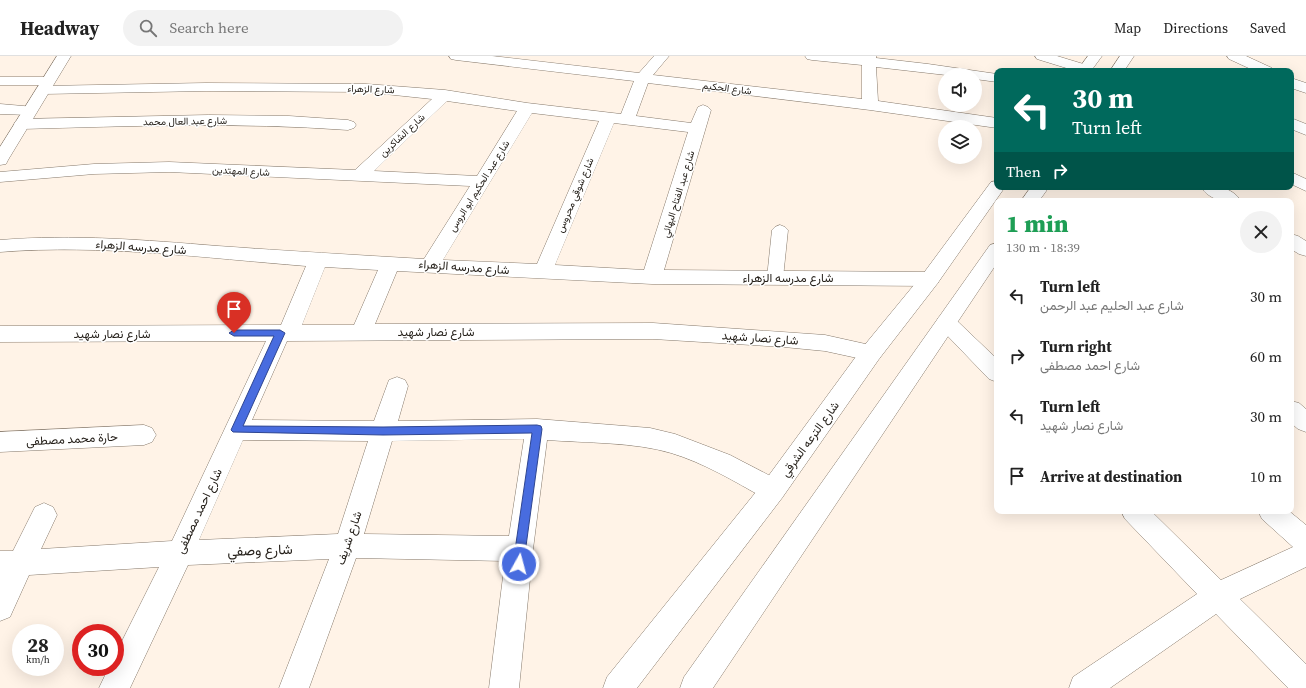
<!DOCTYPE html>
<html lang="en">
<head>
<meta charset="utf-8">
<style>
  body { margin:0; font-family:"Source Serif 4",Vazirmatn,serif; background:#f2f2f2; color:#222; height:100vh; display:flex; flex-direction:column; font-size:15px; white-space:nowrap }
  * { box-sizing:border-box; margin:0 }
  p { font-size:13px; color:#767676 }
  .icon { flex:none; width:22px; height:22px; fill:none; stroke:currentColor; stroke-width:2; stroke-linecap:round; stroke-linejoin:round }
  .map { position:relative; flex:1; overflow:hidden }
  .drawer { position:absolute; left:994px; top:142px; width:300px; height:316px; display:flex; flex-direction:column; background:#fff; border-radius:8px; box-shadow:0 4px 16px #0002 }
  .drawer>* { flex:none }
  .top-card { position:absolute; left:994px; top:12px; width:300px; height:122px; border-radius:8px; box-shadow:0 4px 16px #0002; background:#00695c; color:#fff; overflow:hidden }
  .tools { position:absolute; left:938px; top:12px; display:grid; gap:8px }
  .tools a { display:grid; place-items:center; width:44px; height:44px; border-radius:50%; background:#fff; box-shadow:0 4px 16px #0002; font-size:20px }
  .speed { position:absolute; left:12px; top:568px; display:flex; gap:8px; font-size:20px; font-weight:700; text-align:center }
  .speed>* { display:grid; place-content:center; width:52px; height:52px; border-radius:50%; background:#fff; box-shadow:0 4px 16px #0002; line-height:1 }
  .speed small { font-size:10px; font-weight:400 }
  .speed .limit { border:6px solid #d22; background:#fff; color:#111 }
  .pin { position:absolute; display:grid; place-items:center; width:34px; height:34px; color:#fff; margin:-41px -17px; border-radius:50% 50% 50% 0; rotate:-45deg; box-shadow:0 0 4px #0007 }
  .pin .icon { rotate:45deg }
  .me { position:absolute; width:44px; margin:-22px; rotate:7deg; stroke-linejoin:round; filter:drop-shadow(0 0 3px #0008) }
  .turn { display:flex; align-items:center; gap:14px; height:84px; padding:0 12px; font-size:18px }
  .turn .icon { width:52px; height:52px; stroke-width:2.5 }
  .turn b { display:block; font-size:28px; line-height:34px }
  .then { display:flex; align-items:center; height:38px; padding:0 12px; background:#0003; gap:8px; font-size:15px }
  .round { display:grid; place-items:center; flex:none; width:42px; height:42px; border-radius:21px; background:#f2f2f2 }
  .head { display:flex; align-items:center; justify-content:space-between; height:68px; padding:0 12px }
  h1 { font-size:24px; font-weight:800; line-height:30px; color:#1e9e55 }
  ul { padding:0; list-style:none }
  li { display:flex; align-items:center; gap:12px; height:60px; padding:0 12px }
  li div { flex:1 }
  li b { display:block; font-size:15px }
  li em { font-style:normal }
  header { display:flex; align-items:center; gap:24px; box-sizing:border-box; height:56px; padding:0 20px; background:#fff; border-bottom:1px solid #e0e0e0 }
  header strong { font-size:19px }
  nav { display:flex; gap:22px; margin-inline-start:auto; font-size:14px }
  .search { width:280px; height:36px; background:#f2f2f2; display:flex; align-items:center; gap:10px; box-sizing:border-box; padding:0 14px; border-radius:22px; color:#767676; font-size:15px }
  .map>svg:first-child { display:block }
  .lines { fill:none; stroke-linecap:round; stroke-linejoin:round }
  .service-casing { stroke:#86796b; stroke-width:1 }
  .minor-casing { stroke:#86796b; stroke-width:1 }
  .tertiary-casing { stroke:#86796b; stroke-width:1 }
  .primary-casing { stroke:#86796b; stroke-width:1 }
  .service { fill:#fff; fill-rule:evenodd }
  .minor { fill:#fff; fill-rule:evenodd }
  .tertiary { fill:#fff; fill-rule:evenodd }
  .primary { fill:#fff; fill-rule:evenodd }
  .route { fill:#486cdf; stroke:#2f4691 }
  .labels { text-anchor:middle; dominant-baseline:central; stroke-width:3; stroke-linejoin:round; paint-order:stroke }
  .far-street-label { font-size:10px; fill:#27221c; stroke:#fff }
  .street-label { font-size:12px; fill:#27221c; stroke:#fff }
  .near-street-label { font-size:14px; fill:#27221c; stroke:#fff }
</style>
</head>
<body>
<header>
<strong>Headway</strong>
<div class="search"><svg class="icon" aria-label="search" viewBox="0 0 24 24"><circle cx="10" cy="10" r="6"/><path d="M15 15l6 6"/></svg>Search here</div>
<nav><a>Map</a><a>Directions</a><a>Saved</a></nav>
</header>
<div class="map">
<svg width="1306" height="632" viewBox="0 0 1306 632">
  <rect width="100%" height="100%" fill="#fff3e7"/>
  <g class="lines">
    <g class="service-casing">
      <g id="service">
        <polygon points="0,21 48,21 52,22 54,25 52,28 48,29 0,29"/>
        <polygon points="780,169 785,171 788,174 783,222 781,226 775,228 769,226 767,222 772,174 775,171"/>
      </g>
    </g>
    <g class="minor-casing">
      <g id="minor">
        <path d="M449 0H492L639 17 654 0H669L653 19 862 43V9L812 4 807 3 805 0H876V2L928 8 997 18V26L975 23V19H946L876 11 878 45 997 62V72L870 54 648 27 636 60 691 67 698 51 703 49 708 51 711 54 664 214 930 216 937 218 940 223 937 228 930 230 652 228 397 215 375 268 653 267 825 279 879 291 882 297 879 303 871 305 825 295 784 291 653 283 287 285 252 364 374 365 389 324 397 321 405 324 408 330 398 365 537 363 650 372 675 378 730 399 782 426 785 434 782 442 773 445 764 442C734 425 704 407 671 397 635 386 586 387 547 384L533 493 519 632H489L505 505 356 502 309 632H279L329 503 188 509 130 632H99L109 611H115V599L159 511 29 519 10 561 0 565V495H13L35 451 44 447 53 451 57 459 41 493 172 485 266 285 0 286V270L281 269 306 210C204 202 102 188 0 196V184C74 178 144 184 218 190 287 195 356 199 424 203L470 130 169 116 94 118 0 126V116L94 108 169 106 355 114 432 43 366 36 206 35 43 38 38 37 36 34 38 31 43 30 206 27 366 28 445 34 527 47 621 58 634 25 456 4 451 3ZM447 45 517 55 477 120 374 115ZM532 57 599 65 537 208 443 204ZM614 67 688 76 644 214 555 209ZM325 211 378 214 354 269H302ZM524 383 509 480 364 478 392 385ZM243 384 368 385 338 478 199 484Z"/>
        <polygon points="1035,0 1057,0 1090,10 1092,13 1091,15 1076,15 1037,3"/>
        <polygon points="1227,0 1246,0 1272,12 1274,15 1255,15 1229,3"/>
        <polygon points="1291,22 1306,27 1306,37 1291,32"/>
        <polygon points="0,48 35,51 38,54 35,57 30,59 0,58"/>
        <path d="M209 59 289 60 348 64 354 66 356 69 354 72 348 74C239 66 131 70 22 73L16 71 14 68 16 65 22 63Z"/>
        <polygon points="1291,62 1306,68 1306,79 1291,73"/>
        <polygon points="1291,116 1306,123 1306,135 1291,128"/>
        <path d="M1201 131C1217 131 1231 130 1241 145 1225 145 1211 146 1201 131Z"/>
        <polygon points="1291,178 1298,180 1306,185 1306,200 1299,198 1291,193"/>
        <polygon points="946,258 953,261 997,303 997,326 989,323 939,271 936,266 939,261"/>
        <polygon points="1291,345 1299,347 1306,353 1306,376 1298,373 1291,367"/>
        <polygon points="144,369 152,372 156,379 152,386 144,389 0,396 0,376"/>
        <polygon points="1121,455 1151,455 1221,524 1293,491 1262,463 1258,455 1289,455 1306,469 1306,511 1240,543 1306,608 1306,632 1288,632 1216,558 1110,632 1069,632 1073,621 1197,538 1125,463"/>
      </g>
    </g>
    <g class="tertiary-casing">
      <polygon id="tertiary" points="57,0 71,0 8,104 6,108 0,109 0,91"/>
    </g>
    <g class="primary-casing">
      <g id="primary">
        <polygon points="1088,0 1102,0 1091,15 1077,15"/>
        <polygon points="1120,0 1134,0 1124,15 1110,15"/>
        <polygon points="997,125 997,131 1005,131 937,228 879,303 782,442 637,632 603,632 607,621 764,426 863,291 923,218 991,126"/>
        <polygon points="1031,131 1049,131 1039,145 1021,145"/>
        <polygon points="997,187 997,207 713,632 680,632 684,621 990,189"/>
      </g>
    </g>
    <use href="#service" class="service"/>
    <use href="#minor" class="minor"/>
    <use href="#tertiary" class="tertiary"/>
    <use href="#primary" class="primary"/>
  </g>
  <polygon class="route" points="234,274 280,274 285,277 243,370 383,371 537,369 541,370 542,373 523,512 519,513 515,512 513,508 532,377 383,379 233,376 231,374 274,280 234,280 229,277"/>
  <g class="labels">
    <g class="far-street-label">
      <text transform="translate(727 32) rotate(7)">شارع الحكيم</text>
      <text transform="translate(371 33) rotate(2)">شارع الزهراء</text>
      <text transform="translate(185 65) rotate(-1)">شارع عبد العال محمد</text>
      <text transform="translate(402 79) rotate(-43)">شارع الشاكرين</text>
      <text transform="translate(241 115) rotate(3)">شارع المهتدين</text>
      <text transform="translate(479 130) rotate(-58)">شارع عبد الحكيم ابو الروس</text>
      <text transform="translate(678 138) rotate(-73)">شارع عبد الفتاح البهائي</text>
      <text transform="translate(575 139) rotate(-67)">شارع شوقي محروس</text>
    </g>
    <g class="street-label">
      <text transform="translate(141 191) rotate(4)">شارع مدرسه الزهراء</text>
      <text transform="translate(464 211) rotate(4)">شارع مدرسه الزهراء</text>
      <text x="788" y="222">شارع مدرسه الزهراء</text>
      <text x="436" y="276">شارع نصار شهيد</text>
      <text x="112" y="278">شارع نصار شهيد</text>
      <text transform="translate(760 282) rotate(4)">شارع نصار شهيد</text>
      <text transform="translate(72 383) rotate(-3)">حارة محمد مصطفى</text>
      <text transform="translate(810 383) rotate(-54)">شارع الترعه الشرقي</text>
      <text transform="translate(199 455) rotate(-65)">شارع احمد مصطفى</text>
      <text transform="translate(349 482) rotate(-71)">شارع شريف</text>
    </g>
    <g class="near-street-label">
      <text transform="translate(260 494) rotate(-2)">شارع وصفي</text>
    </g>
  </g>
</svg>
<div class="tools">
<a><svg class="icon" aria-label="sound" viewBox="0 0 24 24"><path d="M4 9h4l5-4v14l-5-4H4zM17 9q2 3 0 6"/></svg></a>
<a><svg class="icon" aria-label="layers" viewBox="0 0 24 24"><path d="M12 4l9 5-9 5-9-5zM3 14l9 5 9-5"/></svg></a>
</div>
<div class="speed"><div>28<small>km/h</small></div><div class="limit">30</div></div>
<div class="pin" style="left:234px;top:277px;background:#d93025"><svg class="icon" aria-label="arrive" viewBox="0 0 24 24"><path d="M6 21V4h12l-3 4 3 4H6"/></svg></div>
<svg class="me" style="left:519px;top:508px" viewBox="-20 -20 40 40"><circle r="17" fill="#486cdf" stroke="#fff" stroke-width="3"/><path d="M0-11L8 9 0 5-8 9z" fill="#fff"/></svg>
<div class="top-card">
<div class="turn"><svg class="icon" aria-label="left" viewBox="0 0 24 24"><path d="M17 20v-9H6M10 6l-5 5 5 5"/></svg><div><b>30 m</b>Turn left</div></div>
<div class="then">Then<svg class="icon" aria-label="right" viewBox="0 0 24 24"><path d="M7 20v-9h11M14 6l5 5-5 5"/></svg></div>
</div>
<section class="drawer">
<div class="head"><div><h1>1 min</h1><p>130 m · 18:39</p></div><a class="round"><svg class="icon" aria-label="close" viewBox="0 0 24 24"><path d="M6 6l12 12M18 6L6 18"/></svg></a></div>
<ul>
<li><svg class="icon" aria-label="left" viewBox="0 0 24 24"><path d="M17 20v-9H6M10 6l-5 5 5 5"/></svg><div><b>Turn left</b><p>شارع عبد الحليم عبد الرحمن</p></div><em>30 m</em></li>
<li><svg class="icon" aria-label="right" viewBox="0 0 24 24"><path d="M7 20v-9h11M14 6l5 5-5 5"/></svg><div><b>Turn right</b><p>شارع احمد مصطفى</p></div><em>60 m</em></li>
<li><svg class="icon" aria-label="left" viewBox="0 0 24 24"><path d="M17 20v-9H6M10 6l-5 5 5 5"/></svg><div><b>Turn left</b><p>شارع نصار شهيد</p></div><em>30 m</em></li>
<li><svg class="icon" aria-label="arrive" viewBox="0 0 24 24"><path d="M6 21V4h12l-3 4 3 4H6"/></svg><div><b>Arrive at destination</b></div><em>10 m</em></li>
</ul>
</section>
</div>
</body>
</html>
